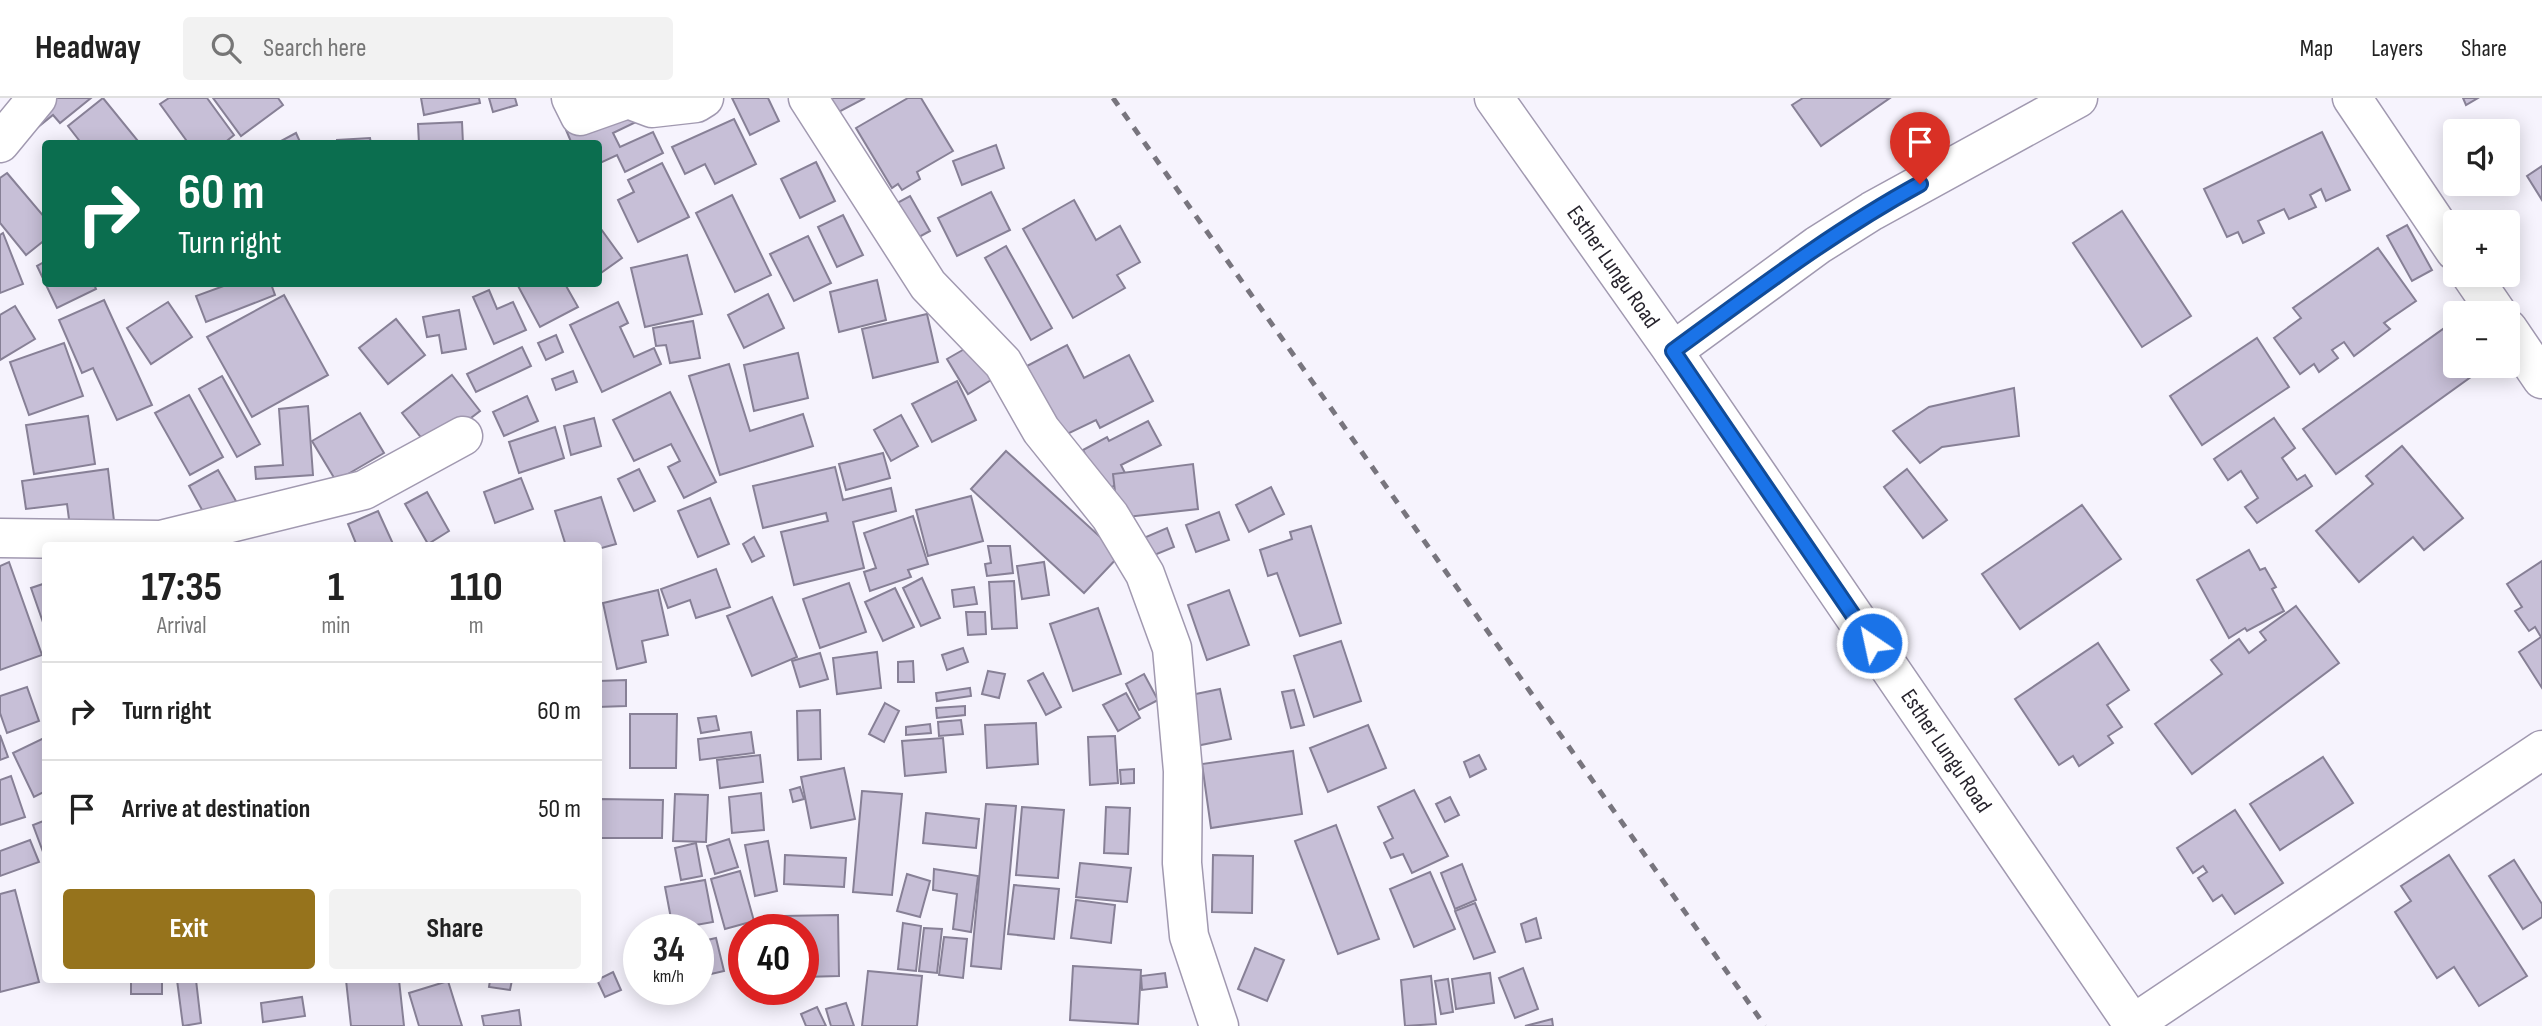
<!DOCTYPE html>
<html lang="en">
<head>
<meta charset="utf-8">
<style>
  body { margin:0; font-family:"Sofia Sans Condensed",sans-serif; background:#f2f2f2; color:#222; height:100vh; display:flex; flex-direction:column; font-size:26px; white-space:nowrap }
  * { box-sizing:border-box; margin:0 }
  p { font-size:23px; color:#767676 }
  .icon { flex:none; width:38px; height:38px; fill:none; stroke:currentColor; stroke-width:2; stroke-linecap:round; stroke-linejoin:round }
  .map { position:relative; flex:1; overflow:hidden }
  .side { position:absolute; left:42px; top:444px; width:560px; height:441px; display:flex; flex-direction:column; background:#fff; border-radius:7px; box-shadow:0 4px 18px #0003 }
  .side>* { flex:none }
  .guide { position:absolute; left:42px; top:42px; width:560px; height:147px; border-radius:7px; box-shadow:0 4px 18px #0003; background:#0b6e4f; color:#fff; overflow:hidden }
  .fabs { position:absolute; left:2443px; top:21px; display:grid; gap:14px }
  .fabs a { display:grid; place-items:center; width:77px; height:77px; border-radius:7px; background:#fff; box-shadow:0 4px 18px #0003; font-size:35px }
  .speed { position:absolute; left:623px; top:816px; display:flex; gap:14px; font-size:35px; font-weight:700; text-align:center }
  .speed>* { display:grid; place-content:center; width:91px; height:91px; border-radius:50%; background:#fff; box-shadow:0 4px 18px #0003; line-height:1 }
  .speed small { font-size:18px; font-weight:400 }
  .speed .limit { border:10px solid #d22; background:#fff; color:#111 }
  .pin { position:absolute; display:grid; place-items:center; width:60px; height:60px; color:#fff; margin:-72px -30px; border-radius:50% 50% 50% 0; rotate:-45deg; box-shadow:0 0 7px #0007 }
  .pin .icon { rotate:45deg }
  .me { position:absolute; width:77px; margin:-38px; rotate:326deg; stroke-linejoin:round; filter:drop-shadow(0 0 5px #0008) }
  .turn { display:flex; align-items:center; gap:24px; height:147px; padding:0 21px; font-size:32px }
  .turn .icon { width:91px; height:91px; stroke-width:2.5 }
  .turn b { display:block; font-size:49px; line-height:60px }
  .eta { display:flex; justify-content:space-evenly; align-items:center; height:119px; text-align:center }
  .eta b { font-size:42px; font-weight:700; line-height:49px }
  .button { display:flex; gap:14px; margin-top:auto; padding:14px 21px }
  .button a { flex:1; height:80px; border-radius:7px; background:#96731c; color:#fff; font-size:28px; font-weight:700; line-height:80px; text-align:center }
  .button a+a { background:#f2f2f2; color:#222 }
  ul { padding:0; list-style:none }
  li { display:flex; align-items:center; gap:21px; height:98px; padding:0 21px; border-top:2px solid #e0e0e0 }
  li div { flex:1 }
  li b { display:block; font-size:26px }
  li em { font-style:normal }
  header { display:flex; align-items:center; gap:42px; box-sizing:border-box; height:98px; padding:0 35px; background:#fff; border-bottom:2px solid #e0e0e0 }
  header strong { font-size:33px }
  nav { display:flex; gap:38px; margin-inline-start:auto; font-size:24px }
  .search { width:490px; height:63px; background:#f2f2f2; display:flex; align-items:center; gap:18px; box-sizing:border-box; padding:0 24px; border-radius:7px; color:#767676; font-size:26px }
  .map>svg:first-child { display:block }
  .building { fill:#c7bfd7; stroke:#878096; stroke-width:2 }
  .lines { fill:none; stroke-linecap:round; stroke-linejoin:round }
  .street-casing { stroke:#a199b0; stroke-width:41 }
  .secondary-casing { stroke:#a199b0; stroke-width:41 }
  .street { stroke:#fff; stroke-width:38 }
  .secondary { stroke:#fff; stroke-width:38 }
  .rail { stroke:#78757e; stroke-width:5; stroke-dasharray:9 9; stroke-linecap:butt }
  .route-casing { stroke:#114b97; stroke-width:18 }
  .route { stroke:#1a73e8; stroke-width:12 }
  .labels { text-anchor:middle; dominant-baseline:central; stroke-width:6; stroke-linejoin:round; paint-order:stroke }
  .street-label { font-size:23px; fill:#27242d; stroke:#fff }
</style>
</head>
<body>
<header>
<strong>Headway</strong>
<div class="search"><svg class="icon" aria-label="search" viewBox="0 0 24 24"><circle cx="10" cy="10" r="6"/><path d="M15 15l6 6"/></svg>Search here</div>
<nav><a>Map</a><a>Layers</a><a>Share</a></nav>
</header>
<div class="map">
<svg width="2542" height="928" viewBox="0 0 2542 928">
  <rect width="100%" height="100%" fill="#f6f3fd"/>
  <g class="building">
    <polygon points="53,0 91,0 60,25 53,17 27,38"/>
    <polygon points="103,0 138,43 134,46 82,46 68,28"/>
    <polygon points="169,0 207,0 234,37 223,46 189,46 160,6"/>
    <polygon points="213,0 278,0 283,7 241,38"/>
    <polygon points="421,0 479,0 480,5 424,17"/>
    <polygon points="489,0 515,0 517,7 493,14"/>
    <polygon points="732,0 768,0 779,23 750,37"/>
    <polygon points="826,0 865,0 835,16"/>
    <polygon points="908,0 921,0 953,53 917,74 920,81 902,92 898,86 892,90 856,30"/>
    <polygon points="1803,0 1890,0 1821,48 1792,7"/>
    <polygon points="2463,0 2478,0 2466,7"/>
    <polygon points="626,3 636,24 613,35 620,49 653,34 663,55 625,74 617,57 598,66 598,46 572,46 566,32"/>
    <polygon points="734,21 756,66 715,86 705,66 685,76 672,49"/>
    <polygon points="462,24 463,46 419,46 418,26"/>
    <polygon points="2322,34 2350,92 2326,103 2321,91 2310,97 2316,109 2289,121 2284,111 2258,123 2264,135 2243,145 2238,134 2227,139 2204,91"/>
    <polygon points="296,35 301,46 277,46 277,45"/>
    <polygon points="370,40 371,46 337,46 337,42"/>
    <polygon points="996,47 1004,70 962,87 953,63"/>
    <polygon points="816,64 835,103 800,120 781,81"/>
    <polygon points="662,65 689,119 638,144 618,102 634,94 628,82"/>
    <polygon points="2542,68 2542,102 2527,78"/>
    <polygon points="7,75 46,121 46,141 26,157 0,125 0,80"/>
    <polygon points="991,94 1010,132 957,158 938,120"/>
    <polygon points="732,97 771,177 735,194 696,115"/>
    <polygon points="910,98 930,133 908,145 888,110"/>
    <polygon points="1074,102 1096,142 1120,128 1140,164 1117,177 1125,190 1073,220 1023,131"/>
    <polygon points="2122,113 2191,218 2142,249 2073,145"/>
    <polygon points="843,117 863,157 837,169 818,129"/>
    <polygon points="2407,127 2432,172 2412,183 2387,138"/>
    <polygon points="601,131 622,160 598,177 598,133"/>
    <polygon points="3,135 23,186 0,195 0,137"/>
    <polygon points="808,138 831,185 794,203 770,156"/>
    <polygon points="1006,148 1052,230 1031,242 985,160"/>
    <polygon points="2378,150 2416,203 2384,225 2390,231 2354,258 2344,244 2332,252 2338,260 2319,274 2314,266 2300,276 2274,240 2301,220 2293,210"/>
    <polygon points="687,157 702,216 645,229 631,170"/>
    <polygon points="46,163 46,186 94,186 96,191 57,210 37,168"/>
    <polygon points="877,182 886,222 839,234 830,194"/>
    <polygon points="229,186 271,186 275,197 206,224 196,198"/>
    <polygon points="517,186 565,186 578,209 540,229"/>
    <polygon points="489,192 497,211 513,204 526,232 494,246 473,199"/>
    <polygon points="768,196 784,230 744,250 728,217"/>
    <polygon points="284,197 328,277 252,319 207,239"/>
    <polygon points="104,202 152,307 117,322 93,270 82,275 59,222"/>
    <polygon points="168,204 192,239 151,266 127,230"/>
    <polygon points="618,204 628,225 620,229 634,259 654,250 661,266 602,294 570,227"/>
    <polygon points="15,208 35,241 0,262 0,217"/>
    <polygon points="459,212 466,251 442,255 439,237 427,239 423,219"/>
    <polygon points="927,216 938,264 873,280 862,231"/>
    <polygon points="396,221 425,257 388,286 359,250"/>
    <polygon points="693,223 700,260 670,265 666,247 656,248 653,230"/>
    <polygon points="2443,231 2455,249 2455,268 2469,268 2475,276 2336,376 2303,331"/>
    <polygon points="556,237 563,254 546,262 538,245"/>
    <polygon points="2257,240 2289,289 2202,347 2170,298"/>
    <polygon points="64,245 83,298 29,317 10,264"/>
    <polygon points="975,245 996,279 968,296 947,261"/>
    <polygon points="1067,247 1084,280 1129,257 1153,303 1100,330 1096,322 1061,339 1025,269"/>
    <polygon points="522,249 531,268 476,294 467,276"/>
    <polygon points="798,255 808,300 754,313 744,267"/>
    <polygon points="729,266 750,333 803,316 813,348 720,377 689,278"/>
    <polygon points="573,273 577,284 556,292 552,281"/>
    <polygon points="452,277 480,313 430,351 402,315"/>
    <polygon points="222,278 260,346 237,359 199,291"/>
    <polygon points="957,283 976,322 932,344 912,306"/>
    <polygon points="2014,290 2019,338 1942,349 1920,365 1893,333 1929,309"/>
    <polygon points="670,294 716,384 684,400 668,369 680,363 671,346 634,363 613,322"/>
    <polygon points="189,297 223,359 190,377 155,315"/>
    <polygon points="527,298 538,323 504,338 493,314"/>
    <polygon points="308,308 313,377 256,381 255,369 283,367 279,311"/>
    <polygon points="360,315 384,355 336,383 312,343"/>
    <polygon points="901,317 918,348 891,363 874,332"/>
    <polygon points="88,318 95,366 34,376 26,327"/>
    <polygon points="594,320 601,348 571,357 564,328"/>
    <polygon points="2274,320 2295,350 2282,360 2297,382 2305,377 2312,388 2257,425 2245,409 2258,400 2241,373 2228,382 2214,361"/>
    <polygon points="1148,323 1161,347 1121,367 1128,381 1104,393 1083,352 1107,339 1109,343"/>
    <polygon points="555,329 564,360 519,375 509,344"/>
    <polygon points="2402,348 2463,420 2424,452 2413,439 2359,484 2316,433 2373,386 2366,378"/>
    <polygon points="1006,353 1120,457 1084,495 971,391"/>
    <polygon points="883,355 890,380 846,392 839,366"/>
    <polygon points="1193,366 1198,411 1118,420 1113,376"/>
    <polygon points="835,369 843,402 891,390 896,413 853,424 864,470 794,487 781,434 828,423 826,415 763,430 753,388"/>
    <polygon points="108,371 114,423 70,429 67,406 26,411 22,383"/>
    <polygon points="639,371 655,403 634,413 618,381"/>
    <polygon points="1907,371 1947,422 1923,440 1884,389"/>
    <polygon points="218,372 236,403 206,419 189,388"/>
    <polygon points="521,380 533,411 495,425 484,394"/>
    <polygon points="1271,389 1284,416 1249,434 1236,407"/>
    <polygon points="427,394 449,433 428,446 405,406"/>
    <polygon points="971,398 983,443 928,458 916,412"/>
    <polygon points="601,399 616,446 598,451 598,448 566,448 555,413"/>
    <polygon points="710,400 729,446 698,459 678,413"/>
    <polygon points="2082,407 2121,461 2020,531 1982,476"/>
    <polygon points="378,413 394,448 357,448 348,426"/>
    <polygon points="1219,414 1229,442 1196,454 1186,427"/>
    <polygon points="913,418 928,466 908,472 911,479 870,493 864,474 876,470 864,435"/>
    <polygon points="1311,428 1341,525 1300,538 1277,475 1268,478 1260,452 1292,441 1290,434"/>
    <polygon points="1167,430 1174,449 1147,460 1139,442"/>
    <polygon points="754,439 764,458 752,464 743,446"/>
    <polygon points="988,448 1010,448 1013,475 987,478 985,466 991,465"/>
    <polygon points="2249,452 2260,472 2265,470 2276,489 2272,491 2284,513 2247,533 2245,530 2229,540 2197,482"/>
    <polygon points="2542,463 2542,590 2519,554 2541,539 2535,529 2529,533 2515,513 2522,509 2507,486"/>
    <polygon points="9,464 42,557 0,572 0,468"/>
    <polygon points="1044,464 1049,497 1022,501 1017,468"/>
    <polygon points="716,471 730,509 696,520 690,502 668,510 661,491"/>
    <polygon points="922,480 940,520 921,528 903,490"/>
    <polygon points="1014,483 1017,530 992,531 989,484"/>
    <polygon points="46,485 46,533 31,490"/>
    <polygon points="849,485 866,534 820,550 803,501"/>
    <polygon points="974,489 977,506 954,509 952,492"/>
    <polygon points="895,490 914,529 883,543 865,504"/>
    <polygon points="658,492 668,537 642,543 646,564 617,571 603,505"/>
    <polygon points="1229,492 1249,547 1207,562 1188,507"/>
    <polygon points="772,499 797,559 752,578 727,518"/>
    <polygon points="2296,508 2339,565 2192,676 2155,626 2222,576 2211,562 2239,541 2249,555 2266,542 2260,534"/>
    <polygon points="1098,510 1121,576 1073,593 1050,526"/>
    <polygon points="966,514 985,514 986,536 968,537"/>
    <polygon points="1341,543 1361,603 1314,619 1294,558"/>
    <polygon points="2098,545 2129,592 2107,607 2122,629 2108,638 2113,645 2079,668 2073,658 2059,667 2015,601"/>
    <polygon points="963,550 968,564 947,572 942,557"/>
    <polygon points="877,554 881,590 837,596 833,560"/>
    <polygon points="820,555 828,581 800,589 792,563"/>
    <polygon points="913,563 914,584 898,584 898,564"/>
    <polygon points="988,573 1005,576 999,600 982,596"/>
    <polygon points="1043,575 1061,609 1046,617 1028,583"/>
    <polygon points="1144,576 1158,602 1139,612 1126,586"/>
    <polygon points="626,582 626,608 598,609 598,583"/>
    <polygon points="27,589 39,623 7,635 0,615 0,598"/>
    <polygon points="970,590 971,598 937,603 936,595"/>
    <polygon points="1220,591 1231,641 1196,648 1186,598"/>
    <polygon points="1294,592 1304,627 1291,630 1282,594"/>
    <polygon points="1126,595 1140,620 1118,633 1103,607"/>
    <polygon points="885,605 899,613 884,644 869,636"/>
    <polygon points="965,608 965,617 937,620 936,610"/>
    <polygon points="820,612 821,661 798,662 797,613"/>
    <polygon points="630,616 677,616 676,670 630,670"/>
    <polygon points="716,618 719,632 701,635 698,620"/>
    <polygon points="961,622 963,636 939,638 938,624"/>
    <polygon points="1036,625 1038,666 987,670 985,627"/>
    <polygon points="930,626 931,635 906,637 906,629"/>
    <polygon points="1368,627 1386,670 1328,694 1310,650"/>
    <polygon points="751,634 754,655 700,662 698,641"/>
    <polygon points="0,637 8,659 0,662"/>
    <polygon points="1115,638 1118,685 1090,687 1088,639"/>
    <polygon points="46,639 46,693 34,699 13,655"/>
    <polygon points="943,640 946,674 905,678 902,643"/>
    <polygon points="1293,653 1302,716 1211,730 1202,666"/>
    <polygon points="760,657 763,684 720,690 717,662"/>
    <polygon points="1479,657 1486,671 1470,679 1464,664"/>
    <polygon points="2323,659 2353,705 2280,752 2250,706"/>
    <polygon points="844,670 855,721 811,730 801,679"/>
    <polygon points="1134,671 1134,685 1121,686 1120,672"/>
    <polygon points="11,678 25,719 0,727 0,682"/>
    <polygon points="800,689 804,701 793,704 790,692"/>
    <polygon points="1414,692 1448,758 1412,775 1403,756 1391,760 1384,745 1393,740 1378,709"/>
    <polygon points="862,693 902,696 892,797 853,794"/>
    <polygon points="761,695 764,732 732,735 729,699"/>
    <polygon points="675,696 708,697 706,744 673,743"/>
    <polygon points="1450,699 1459,717 1445,724 1436,706"/>
    <polygon points="599,701 663,702 662,740 599,740"/>
    <polygon points="986,706 1016,708 1001,871 971,868"/>
    <polygon points="1022,709 1064,712 1058,780 1016,777"/>
    <polygon points="1106,709 1130,710 1128,756 1104,755"/>
    <polygon points="2235,712 2283,785 2235,816 2222,797 2213,803 2198,780 2207,774 2203,768 2193,775 2177,750"/>
    <polygon points="926,715 979,721 976,750 923,745"/>
    <polygon points="46,722 46,762 33,727"/>
    <polygon points="1336,727 1379,841 1338,856 1295,743"/>
    <polygon points="729,741 738,769 715,776 707,748"/>
    <polygon points="30,742 39,764 0,778 0,753"/>
    <polygon points="768,743 777,793 755,798 745,747"/>
    <polygon points="696,745 702,778 681,782 675,750"/>
    <polygon points="785,757 846,760 844,789 784,786"/>
    <polygon points="1213,757 1253,758 1252,815 1212,814"/>
    <polygon points="2449,757 2527,878 2479,908 2454,869 2437,880 2395,814 2411,803 2401,788"/>
    <polygon points="2514,762 2542,806 2542,819 2523,831 2489,778"/>
    <polygon points="1080,765 1131,770 1127,804 1076,799"/>
    <polygon points="1462,766 1476,802 1455,811 1441,775"/>
    <polygon points="934,771 978,778 971,834 953,831 957,796 933,792"/>
    <polygon points="740,773 754,823 725,831 711,781"/>
    <polygon points="1430,774 1455,831 1414,849 1390,791"/>
    <polygon points="907,776 930,783 920,819 897,813"/>
    <polygon points="705,782 713,824 673,831 665,789"/>
    <polygon points="1014,787 1059,791 1054,841 1008,836"/>
    <polygon points="15,792 39,884 0,894 0,796"/>
    <polygon points="1076,802 1115,807 1111,845 1071,840"/>
    <polygon points="1475,805 1495,854 1474,861 1455,813"/>
    <polygon points="838,817 839,878 803,879 803,831 782,831 782,818"/>
    <polygon points="1536,820 1541,840 1526,844 1521,826"/>
    <polygon points="903,825 921,828 916,873 898,871"/>
    <polygon points="924,830 942,831 937,875 919,873"/>
    <polygon points="944,839 967,841 963,880 939,877"/>
    <polygon points="716,840 724,873 698,879 698,844"/>
    <polygon points="1255,850 1284,862 1267,903 1238,891"/>
    <polygon points="1073,868 1141,872 1138,926 1070,922"/>
    <polygon points="1523,870 1538,911 1515,920 1499,880"/>
    <polygon points="868,873 922,878 917,928 862,928"/>
    <polygon points="613,874 621,892 605,899 597,882"/>
    <polygon points="1165,875 1167,889 1142,892 1141,878"/>
    <polygon points="1490,875 1494,905 1456,911 1452,881"/>
    <polygon points="1431,878 1436,926 1405,928 1401,882"/>
    <polygon points="1448,881 1453,914 1441,916 1435,883"/>
    <rect x="131" y="882" width="31" height="14"/>
    <polygon points="177,882 196,882 201,925 183,928"/>
    <polygon points="346,882 399,882 404,928 351,928"/>
    <polygon points="490,882 512,882 510,892 489,889"/>
    <polygon points="448,883 462,928 419,928 409,895"/>
    <polygon points="302,899 305,918 263,924 261,905"/>
    <polygon points="846,905 854,928 831,928 826,911"/>
    <polygon points="817,909 826,928 806,928 801,916"/>
    <polygon points="519,912 521,928 484,928 482,918"/>
    <polygon points="1552,921 1553,928 1525,928"/>
  </g>
  <g class="lines">
    <g class="street-casing">
      <g id="street">
        <polyline points="571,0 580,18 628,1 652,10 696,5 704,0"/>
        <polyline points="808,0 928,187 1003,265 1041,332 1110,418 1145,476 1172,550 1183,673 1182,765 1189,838 1219,928"/>
        <polyline points="2352,0 2455,153"/>
        <polyline points="0,45 37,0"/>
        <polyline points="2471,177 2497,215"/>
        <polyline points="2508,231 2542,281"/>
        <polyline points="1673,253 1818,147 1872,113 2078,0"/>
        <polyline points="0,440 161,442 364,392 463,338"/>
        <polyline points="2133,926 2542,652"/>
      </g>
    </g>
    <g class="secondary-casing">
      <polyline id="secondary" points="1494,0 1673,253 2134,928"/>
    </g>
    <use href="#street" class="street"/>
    <use href="#secondary" class="secondary"/>
    <polyline class="rail" points="1113,0 1765,928"/>
  </g>
  <g class="lines">
    <g class="route-casing">
      <path id="route" d="M1872 545 1673 253C1754 194 1832 134 1920 86"/>
    </g>
    <use href="#route" class="route"/>
  </g>
  <g class="labels">
    <g class="street-label">
      <text transform="translate(1613 169) rotate(55)">Esther Lungu Road</text>
      <text transform="translate(1946 653) rotate(56)">Esther Lungu Road</text>
    </g>
  </g>
</svg>
<div class="fabs">
<a><svg class="icon" aria-label="sound" viewBox="0 0 24 24"><path d="M4 9h4l5-4v14l-5-4H4zM17 9q2 3 0 6"/></svg></a>
<a>+</a>
<a>−</a>
</div>
<div class="speed"><div>34<small>km/h</small></div><div class="limit">40</div></div>
<div class="pin" style="left:1920px;top:86px;background:#d93025"><svg class="icon" aria-label="arrive" viewBox="0 0 24 24"><path d="M6 21V4h12l-3 4 3 4H6"/></svg></div>
<svg class="me" style="left:1872px;top:545px" viewBox="-20 -20 40 40"><circle r="17" fill="#1a73e8" stroke="#fff" stroke-width="3"/><path d="M0-11L8 9 0 5-8 9z" fill="#fff"/></svg>
<div class="guide">
<div class="turn"><svg class="icon" aria-label="right" viewBox="0 0 24 24"><path d="M7 20v-9h11M14 6l5 5-5 5"/></svg><div><b>60 m</b>Turn right</div></div>
</div>
<section class="side">
<div class="eta">
<div><b>17:35</b><p>Arrival</p></div>
<div><b>1</b><p>min</p></div>
<div><b>110</b><p>m</p></div>
</div>
<ul>
<li><svg class="icon" aria-label="right" viewBox="0 0 24 24"><path d="M7 20v-9h11M14 6l5 5-5 5"/></svg><div><b>Turn right</b></div><em>60 m</em></li>
<li><svg class="icon" aria-label="arrive" viewBox="0 0 24 24"><path d="M6 21V4h12l-3 4 3 4H6"/></svg><div><b>Arrive at destination</b></div><em>50 m</em></li>
</ul>
<div class="button"><a>Exit</a><a>Share</a></div>
</section>
</div>
</body>
</html>
